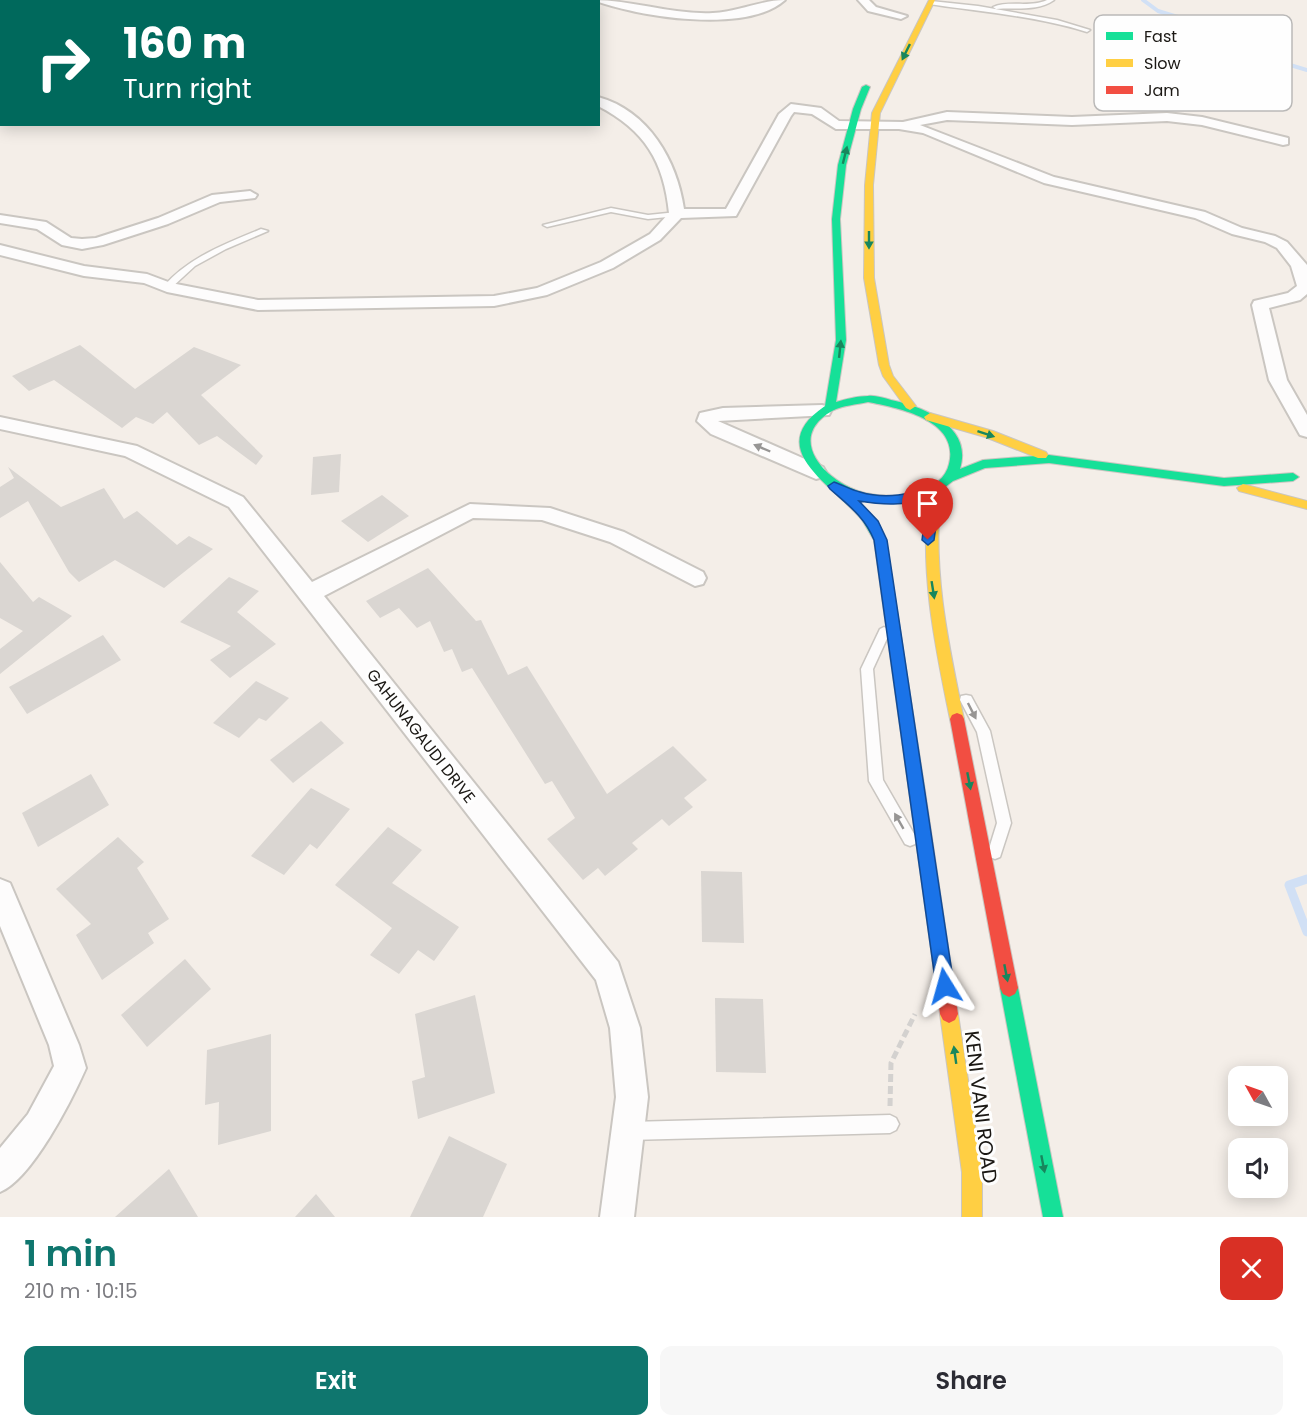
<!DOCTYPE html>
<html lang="en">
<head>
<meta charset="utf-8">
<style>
  body { margin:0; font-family:Poppins,sans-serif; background:#f7f7f7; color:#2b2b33; height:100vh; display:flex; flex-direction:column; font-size:22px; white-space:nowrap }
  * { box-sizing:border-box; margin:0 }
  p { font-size:20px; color:#7c7c81 }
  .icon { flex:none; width:33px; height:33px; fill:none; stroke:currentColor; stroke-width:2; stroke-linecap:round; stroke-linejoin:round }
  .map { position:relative; height:1217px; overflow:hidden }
  .drawer { display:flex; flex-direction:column; background:#fff; flex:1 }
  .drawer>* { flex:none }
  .top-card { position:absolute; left:0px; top:0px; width:600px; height:126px; box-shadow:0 3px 15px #0003; background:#00695c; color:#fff; overflow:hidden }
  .needle { width:39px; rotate:310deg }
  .controls { position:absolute; left:1228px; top:1066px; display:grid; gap:12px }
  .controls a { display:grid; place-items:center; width:60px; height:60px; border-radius:12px; background:#fff; box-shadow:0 3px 15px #0003; font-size:30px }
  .pin { position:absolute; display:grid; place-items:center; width:51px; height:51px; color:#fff; margin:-62px -26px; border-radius:50% 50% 50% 0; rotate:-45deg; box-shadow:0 0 6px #0007 }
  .pin .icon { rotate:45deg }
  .me { position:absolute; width:66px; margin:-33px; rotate:352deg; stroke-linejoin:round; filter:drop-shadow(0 0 4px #0008) }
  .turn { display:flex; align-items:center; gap:21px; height:126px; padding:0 24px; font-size:27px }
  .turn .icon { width:78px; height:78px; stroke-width:2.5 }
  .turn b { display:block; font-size:42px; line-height:51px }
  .round { display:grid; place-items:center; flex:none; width:63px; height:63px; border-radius:12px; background:#f7f7f7 }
  .overview { display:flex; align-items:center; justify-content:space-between; height:102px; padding:0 24px }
  h1 { font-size:36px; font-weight:600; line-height:45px; color:#0f766e }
  .cta { display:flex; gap:12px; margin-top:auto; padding:12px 24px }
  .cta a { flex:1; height:69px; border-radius:12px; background:#0f766e; color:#fff; font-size:24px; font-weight:600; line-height:69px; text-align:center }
  .cta a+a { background:#f7f7f7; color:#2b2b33 }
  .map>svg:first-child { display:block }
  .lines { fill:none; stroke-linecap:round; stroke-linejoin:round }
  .stream-far1 { stroke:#d1e0f5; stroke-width:4 }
  .stream { stroke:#d1e0f5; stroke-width:9 }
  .building { fill:#dad6d2 }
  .lane-casing { stroke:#cac6c1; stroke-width:3 }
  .street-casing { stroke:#cac6c1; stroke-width:4 }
  .fast-casing { stroke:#cac6c1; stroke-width:2 }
  .slow-casing { stroke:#cac6c1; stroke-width:2 }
  .jam-casing { stroke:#cac6c1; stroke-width:2 }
  .path { stroke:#d3d1cf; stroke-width:5; stroke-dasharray:8 4; stroke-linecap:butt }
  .lane { fill:#fdfcfc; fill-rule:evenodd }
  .street { fill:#fdfcfc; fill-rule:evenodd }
  .fast { fill:#16e098; fill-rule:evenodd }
  .slow { fill:#ffcf43; fill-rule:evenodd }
  .jam { fill:#f24e42; fill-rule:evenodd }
  .oneway { fill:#18865d }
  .oneway2 { fill:#979594 }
  .route { fill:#1a73e8; stroke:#114b97; stroke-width:1.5 }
  .labels { text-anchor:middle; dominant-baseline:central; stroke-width:6; stroke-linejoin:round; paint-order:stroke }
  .street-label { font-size:16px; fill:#1b1814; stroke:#fefefe }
  .near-street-label { font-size:20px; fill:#1b1814; stroke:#fefefe }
  .key { fill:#fefefe; stroke:#bab9b8; stroke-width:1.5 }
  .key-label { font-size:16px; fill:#1b1814 }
</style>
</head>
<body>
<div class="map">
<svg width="1307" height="1217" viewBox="0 0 1307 1217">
  <rect width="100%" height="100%" fill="#f4eee8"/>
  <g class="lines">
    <polyline class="stream-far1" points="1143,0 1158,11 1181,18 1273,30 1280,36 1289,50 1277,61 1307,70"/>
    <polyline class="stream" points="1307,879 1289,885 1307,932"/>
  </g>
  <g class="building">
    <polygon points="80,345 135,389 194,347 241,365 201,395 263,456 256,465 217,436 199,445 167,412 153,424 136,417 122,428 54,380 29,391 12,376"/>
    <polygon points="341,454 339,492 311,495 313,457"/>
    <polygon points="8,467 61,507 104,488 124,519 137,511 177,545 189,536 213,549 164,588 115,560 79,582 69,572 28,501 0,518 0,487 14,478"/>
    <polygon points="382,495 409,516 368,542 341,521"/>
    <polygon points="0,562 33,602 39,597 72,616 0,674 0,649 23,631 0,618"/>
    <polygon points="428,568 476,621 481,620 508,675 527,666 607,794 673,746 707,780 684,798 693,807 669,826 662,819 632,843 638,849 605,876 598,868 583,880 547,839 575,818 552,781 545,784 472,668 462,672 452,649 444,652 430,621 417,628 399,608 380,618 366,601"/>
    <polygon points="229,577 259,591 237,612 276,644 230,678 210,660 231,646 180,622"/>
    <polygon points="103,635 121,660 27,714 9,687"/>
    <polygon points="256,681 289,698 266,721 259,718 239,738 213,723"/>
    <polygon points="321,721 344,743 293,783 270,760"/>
    <polygon points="91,774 109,805 38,847 22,813"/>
    <polygon points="311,788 350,809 317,849 310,844 284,875 251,856"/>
    <polygon points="388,827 422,850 392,883 459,927 434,961 418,950 399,974 370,955 392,928 335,885"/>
    <polygon points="118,837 144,862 137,868 169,919 148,933 154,943 102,980 76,935 91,924 56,889"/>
    <polygon points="701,871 742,872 744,943 702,942"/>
    <polygon points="185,959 211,989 147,1047 121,1015"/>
    <polygon points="475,995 495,1093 418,1119 412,1081 425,1077 415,1014"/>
    <polygon points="715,998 763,999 766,1073 716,1072"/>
    <polygon points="271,1034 271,1131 218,1145 219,1102 205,1105 207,1050"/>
    <polygon points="449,1136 507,1164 483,1217 410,1217"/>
    <polygon points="169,1169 198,1217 115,1217"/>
    <polygon points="316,1194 335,1217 295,1217"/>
  </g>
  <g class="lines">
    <g class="lane-casing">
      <g id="lane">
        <path d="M1047 0H1054C1037 12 1015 7 996 9L993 7C1009 0 1030 8 1047 0Z"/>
        <path d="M931 1 978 6 1057 20 1090 30 1087 32C1036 16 982 12 929 4Z"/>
        <polygon points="611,208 648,215 677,212 681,214 677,216 648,219 611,212 547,227 543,225"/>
        <path d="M261 229 268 231 226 249 195 266 170 289 163 287C189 257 225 244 261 229Z"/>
        <polygon points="884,627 888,629 890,632 873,669 883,780 917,839 915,844 910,846 905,844 869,781 861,669 880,629"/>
        <polygon points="966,695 971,696 990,731 1011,823 1000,857 995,859 990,857 988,852 997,823 977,732 960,700 961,696"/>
        <polygon points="890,1115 896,1118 899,1124 896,1130 890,1133 629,1140 623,1137 620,1131 623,1125 629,1122"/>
      </g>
    </g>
    <g class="street-casing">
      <g id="street">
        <rect x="431" y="0" width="10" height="2"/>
        <path d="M593 0C633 0 672 15 713 13 738 12 761 0 785 0 746 35 635 16 593 0Z"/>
        <polygon points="858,0 869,0 876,7 907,16 901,19 868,11"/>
        <path d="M598 97C649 111 677 161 684 209H726L779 114 791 104 821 108 839 121 903 122 947 112 1072 117 1167 113 1202 117 1288 138V144L1283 145 1202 125 1167 121 1072 125 947 120 920 125 1054 177 1205 212 1242 228 1275 236 1287 242 1307 265V294L1300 300 1269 308 1287 380 1307 415V437L1300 435 1269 380 1252 305 1254 301 1288 293 1297 286 1291 266 1277 248 1265 242 1232 234 1195 218 1044 183 923 133 899 129H836L812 114 794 112 791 116 736 216 681 218 660 240 613 268 547 295 494 306 258 310 167 292 144 283 84 276 0 255V245L84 266 147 274 171 283 258 300 494 296 537 288 601 262 650 234 669 213C664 162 645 130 598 106Z"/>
        <polygon points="250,191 257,195 255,198 220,202 168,224 103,245 82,249 62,245 37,229 0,223 0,215 46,222 71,238 82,239 96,238 158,218 212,195"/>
        <polygon points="822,405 829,407 831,411 829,415 718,421 823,467 826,472 823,477 816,479 711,434 697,421 700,413 723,408"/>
        <polygon points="0,417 137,446 243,497 312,582 470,504 550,508 624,532 703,572 706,578 703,584 695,586 610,542 542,520 473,518 324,596 618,962 640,1028 648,1097 634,1217 600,1217 616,1097 610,1028 596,980 229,507 125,456 0,429"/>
        <path d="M0 879 10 883 79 1045 86 1068C72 1100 32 1179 0 1192V1148L28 1114 54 1066 49 1045 0 926Z"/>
      </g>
    </g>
    <g class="fast-casing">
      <g id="fast">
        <path d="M866 85 870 87 861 109 846 165 840 219 846 340 836 402C846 399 858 396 868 396 875 395 884 398 891 400 924 407 973 426 960 469L983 460 1049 455 1224 478 1293 473 1299 477 1293 481 1224 486 1049 463 985 468 953 481 936 494 905 503H875L854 498 870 514 886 540 925 791 923 796 917 798 911 796 909 791 874 540C870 534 866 526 862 520 834 485 761 449 825 406L836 340 832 219 838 165 853 109 862 87ZM868 402C899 408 960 420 949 464 946 478 933 487 920 491 903 497 882 497 865 493 828 484 783 439 832 411 843 405 856 405 868 402Z"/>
        <polygon points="1009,979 1015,982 1018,988 1063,1217 1043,1217 1000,988 1003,982"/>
      </g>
    </g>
    <g class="slow-casing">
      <g id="slow">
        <polygon points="929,0 935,0 880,113 873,185 874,278 889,365 893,376 916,406 910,410 906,408 883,376 879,365 864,278 865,185 872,113"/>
        <polygon points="930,413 993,431 1046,452 1048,455 1046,458 1038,458 985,437 926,420 924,417"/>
        <polygon points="1243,484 1307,501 1307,509 1239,491 1237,488"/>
        <path d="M935 486 941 490C932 569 948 642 964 719L962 723 957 725 952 723 950 719C934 642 919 568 929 490Z"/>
        <polygon points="949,1005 955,1008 958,1014 982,1172 982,1217 962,1217 962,1172 940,1014 943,1008"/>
      </g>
    </g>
    <g class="jam-casing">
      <g id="jam">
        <polygon points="957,713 962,715 964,719 1018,988 1015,994 1009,997 1003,994 1000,988 950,719 952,715"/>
        <polygon points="917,784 923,786 925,791 958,1014 955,1020 949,1023 943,1020 940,1014 909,791 911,786"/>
      </g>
    </g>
    <polyline class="path" points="890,1106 891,1063 915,1014"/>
    <use href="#lane" class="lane"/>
    <use href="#street" class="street"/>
    <use href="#fast" class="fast"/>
    <use href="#slow" class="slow"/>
    <use href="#jam" class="jam"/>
  </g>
  <defs><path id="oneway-solid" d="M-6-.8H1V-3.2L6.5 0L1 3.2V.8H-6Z" transform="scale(1.5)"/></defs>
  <g class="oneway">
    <use href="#oneway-solid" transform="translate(906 52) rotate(116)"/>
    <use href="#oneway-solid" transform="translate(845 155) rotate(-76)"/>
    <use href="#oneway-solid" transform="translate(869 240) rotate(90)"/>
    <use href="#oneway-solid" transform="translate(840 349) rotate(-84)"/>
    <use href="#oneway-solid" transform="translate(986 434) rotate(18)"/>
    <use href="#oneway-solid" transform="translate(933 590) rotate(81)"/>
    <use href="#oneway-solid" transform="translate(969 781) rotate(79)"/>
    <use href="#oneway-solid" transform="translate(1006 973) rotate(79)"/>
    <use href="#oneway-solid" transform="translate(955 1055) rotate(-98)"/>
    <use href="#oneway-solid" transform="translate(1043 1164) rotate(79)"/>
  </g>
  <g class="oneway2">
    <use href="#oneway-solid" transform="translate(762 448) rotate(-157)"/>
    <use href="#oneway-solid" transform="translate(972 711) rotate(63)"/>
    <use href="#oneway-solid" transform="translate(899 821) rotate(-120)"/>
  </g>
  <path class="route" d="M834 482C843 485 851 490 860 492 887 500 910 494 935 486L941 490 934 540 928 545 922 540 928 498C904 506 883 505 859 501L878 521 887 540 954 986 951 992 945 995 938 992 936 986 874 540C865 517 848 505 830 489L828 486Z"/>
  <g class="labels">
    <g class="street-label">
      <text transform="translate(421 736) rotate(52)">GAHUNAGAUDI DRIVE</text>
    </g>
    <g class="near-street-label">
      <text transform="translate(981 1107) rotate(83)">KENI VANI ROAD</text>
    </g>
  </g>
  <rect x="1094" y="15" width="198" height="96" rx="9" class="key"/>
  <rect x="1106" y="32" width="27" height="8" fill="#16e098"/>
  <rect x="1106" y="59" width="27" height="8" fill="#ffcf43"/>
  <rect x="1106" y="86" width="27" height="8" fill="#f24e42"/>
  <g class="key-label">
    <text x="1144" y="42">Fast</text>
    <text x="1144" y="69">Slow</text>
    <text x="1144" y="96">Jam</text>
  </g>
</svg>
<div class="controls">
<a><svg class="needle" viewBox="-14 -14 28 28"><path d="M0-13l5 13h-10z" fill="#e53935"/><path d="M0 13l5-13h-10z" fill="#7c7c81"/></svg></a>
<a><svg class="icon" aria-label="sound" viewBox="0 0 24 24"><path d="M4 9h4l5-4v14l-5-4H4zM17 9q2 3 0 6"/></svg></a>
</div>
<div class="pin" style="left:928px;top:540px;background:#d93025"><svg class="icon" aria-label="arrive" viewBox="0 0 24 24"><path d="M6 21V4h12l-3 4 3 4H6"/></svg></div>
<svg class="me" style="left:945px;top:986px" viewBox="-20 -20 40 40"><path d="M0-17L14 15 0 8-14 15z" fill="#1a73e8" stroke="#fff" stroke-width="4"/></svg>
<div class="top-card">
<div class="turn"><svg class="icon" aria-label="right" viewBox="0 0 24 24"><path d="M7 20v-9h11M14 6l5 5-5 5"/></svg><div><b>160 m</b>Turn right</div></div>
</div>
</div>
<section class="drawer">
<div class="overview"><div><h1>1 min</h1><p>210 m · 10:15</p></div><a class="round" style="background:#d93025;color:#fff"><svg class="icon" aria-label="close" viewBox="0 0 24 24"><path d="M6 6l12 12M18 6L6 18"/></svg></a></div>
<div class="cta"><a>Exit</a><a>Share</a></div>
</section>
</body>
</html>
